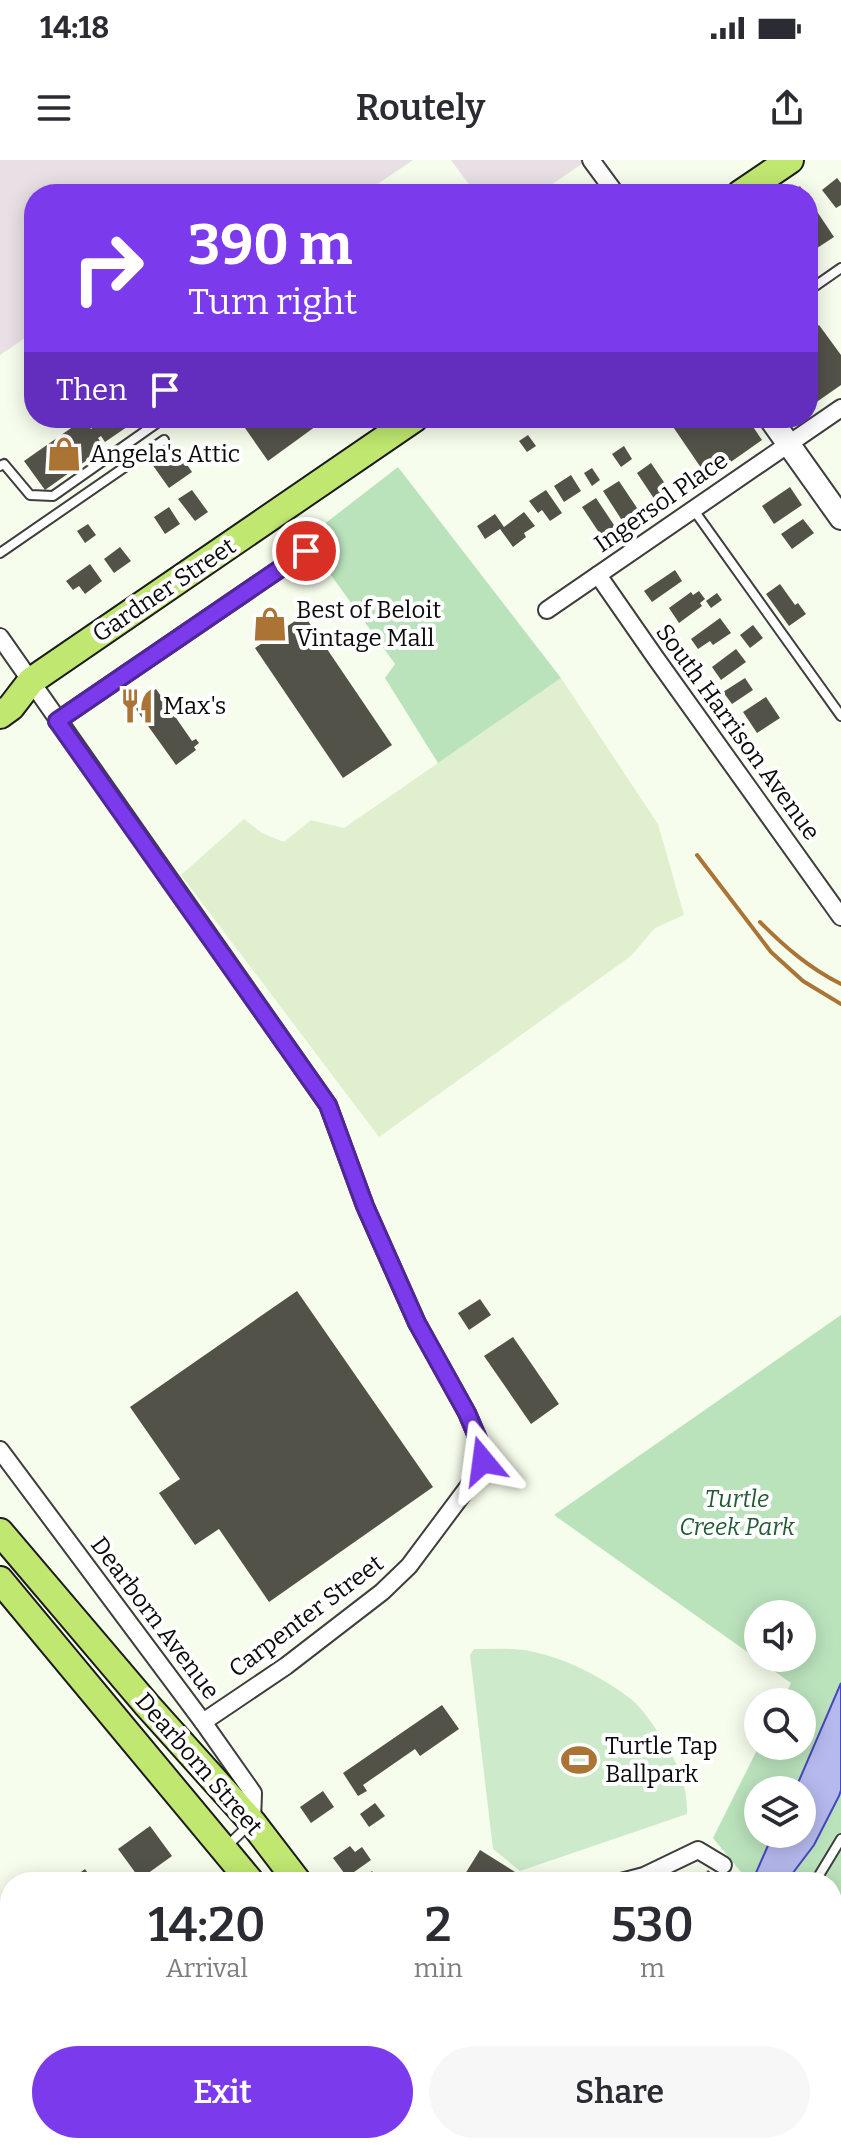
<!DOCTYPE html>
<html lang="en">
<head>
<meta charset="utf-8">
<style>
  body { margin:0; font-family:Bitter,serif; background:#f7f7f7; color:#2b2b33; height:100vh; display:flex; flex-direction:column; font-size:30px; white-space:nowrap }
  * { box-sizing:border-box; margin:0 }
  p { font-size:26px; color:#7c7c81 }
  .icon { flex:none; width:44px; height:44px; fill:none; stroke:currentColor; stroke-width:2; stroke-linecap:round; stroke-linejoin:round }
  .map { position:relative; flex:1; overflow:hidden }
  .sheet { position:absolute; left:0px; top:1712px; width:842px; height:282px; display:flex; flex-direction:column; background:#fff; border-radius:32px 32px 0 0; box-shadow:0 4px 20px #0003 }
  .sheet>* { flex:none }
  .banner { position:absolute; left:24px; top:24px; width:794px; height:244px; border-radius:32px; box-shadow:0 4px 20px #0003; background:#7c3aed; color:#fff; overflow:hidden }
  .tools { position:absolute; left:744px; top:1440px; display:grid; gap:16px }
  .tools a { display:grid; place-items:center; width:72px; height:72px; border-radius:50%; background:#fff; box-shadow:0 4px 20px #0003; font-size:40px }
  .pin { position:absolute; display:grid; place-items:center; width:68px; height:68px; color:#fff; margin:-34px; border:4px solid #fff; border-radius:50%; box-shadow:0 2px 8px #0007 }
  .me { position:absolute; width:88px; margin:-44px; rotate:344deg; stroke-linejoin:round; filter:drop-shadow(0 0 6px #0008) }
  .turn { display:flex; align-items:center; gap:28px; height:168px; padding:0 32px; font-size:36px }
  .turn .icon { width:104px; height:104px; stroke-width:2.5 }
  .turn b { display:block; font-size:56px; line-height:68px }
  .then { display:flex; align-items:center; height:76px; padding:0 32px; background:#0003; gap:16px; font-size:30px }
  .eta { display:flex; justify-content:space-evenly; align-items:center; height:136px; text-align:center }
  .eta b { font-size:48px; font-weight:600; line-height:56px }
  .action { display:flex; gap:16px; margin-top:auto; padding:16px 32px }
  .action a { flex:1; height:92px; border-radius:48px; background:#7c3aed; color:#fff; font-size:32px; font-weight:600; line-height:92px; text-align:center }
  .action a+a { background:#f7f7f7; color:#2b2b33 }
  .status { display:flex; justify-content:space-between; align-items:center; height:56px; padding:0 40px; background:#fff; direction:ltr }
  .status svg { height:22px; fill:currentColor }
  header { display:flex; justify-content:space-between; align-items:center; height:104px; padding:0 32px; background:#fff; font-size:36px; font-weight:600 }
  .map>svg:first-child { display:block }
  .industrial { fill:#e9e0e5 }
  .farmland { fill:#e0f0cf }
  .green { fill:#bae3bc; fill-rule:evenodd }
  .pitch { fill:#cdebcb }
  .water { fill:#b6b9ee; stroke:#4648bd; stroke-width:2 }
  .building { fill:#535249 }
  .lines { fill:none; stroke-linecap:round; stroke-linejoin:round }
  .service-casing { stroke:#3e3e3e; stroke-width:12 }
  .minor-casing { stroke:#3e3e3e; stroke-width:20 }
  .tertiary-casing { stroke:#3e3e3e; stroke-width:26 }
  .primary-casing { stroke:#1c1c1c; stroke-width:30 }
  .path { stroke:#2d2d2d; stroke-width:3; stroke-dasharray:8 4; stroke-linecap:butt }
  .service { stroke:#fff; stroke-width:8 }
  .minor { stroke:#fff; stroke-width:16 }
  .tertiary { stroke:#fff; stroke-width:22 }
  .primary { stroke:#c0e870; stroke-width:26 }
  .rail { stroke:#ab7334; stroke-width:4 }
  .route-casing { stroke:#51269a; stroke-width:20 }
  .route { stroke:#7c3aed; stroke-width:14 }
  .labels { text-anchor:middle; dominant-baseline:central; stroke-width:8; stroke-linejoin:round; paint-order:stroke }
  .poi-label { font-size:24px; fill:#0b0b0b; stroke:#fff; text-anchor:start }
  .street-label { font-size:24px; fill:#0b0b0b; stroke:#fff }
  .park-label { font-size:24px; font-style:italic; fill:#245b38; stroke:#fff }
</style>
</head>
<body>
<div class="status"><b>14:18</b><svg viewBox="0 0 49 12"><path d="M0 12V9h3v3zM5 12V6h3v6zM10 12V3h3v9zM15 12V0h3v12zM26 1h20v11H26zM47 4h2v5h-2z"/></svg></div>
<header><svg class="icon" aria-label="menu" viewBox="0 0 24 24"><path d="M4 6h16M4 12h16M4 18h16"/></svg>Routely<svg class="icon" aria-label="share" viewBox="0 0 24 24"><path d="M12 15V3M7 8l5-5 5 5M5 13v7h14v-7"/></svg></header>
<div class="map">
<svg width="841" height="1993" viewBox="0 0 841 1993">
  <rect width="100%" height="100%" fill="#f6fdec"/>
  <g class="industrial">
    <polygon points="0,0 413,0 363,34 34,34 34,172 0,195"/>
    <polygon points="451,0 586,0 586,1 538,34 476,34"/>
    <polygon points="89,1984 525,1984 517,1993 92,1993"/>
  </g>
  <polygon class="farmland" points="561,518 658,664 684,755 655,768 631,796 379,977 181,715 244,659 262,673 284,682 311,660 344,668"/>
  <g class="green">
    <polygon points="398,307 561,518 438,603 385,518 395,504 305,379"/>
    <path d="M841 1155V1799L832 1808V1722H743L745 1717 713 1678 759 1586H802V1542H782L791 1523 554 1355ZM758 1454H802V1498H758ZM758 1630H802V1674H758Z"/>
  </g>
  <path class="pitch" d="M474 1489C491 1489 508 1488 524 1490 562 1496 601 1516 631 1539 643 1549 653 1565 662 1578 677 1601 688 1627 687 1654L520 1711 493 1689 470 1495Z"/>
  <g class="water">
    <polygon points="841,1523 841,1630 839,1636 814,1685 786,1722 752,1722 773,1674 802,1674 802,1630 795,1630"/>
    <polygon points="538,1984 589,1984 581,1993 530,1993"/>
  </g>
  <g class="building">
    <polygon points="837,18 841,23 841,45 836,48 822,30"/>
    <polygon points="800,26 805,34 789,34"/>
    <polygon points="808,38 834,77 811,92 808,88"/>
    <polygon points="819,165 841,195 841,225 808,248 808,173"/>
    <polygon points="93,258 140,258 105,282 101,276 98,278 104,288 45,330 24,301 84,259 91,269 94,267 89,260"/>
    <polygon points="238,258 321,258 323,261 268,301"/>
    <polygon points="667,258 747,258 762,280 708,318"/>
    <polygon points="528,275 536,286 527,292 519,281"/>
    <polygon points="173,284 192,312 169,328 149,300"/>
    <polygon points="624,286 632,299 621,307 612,294"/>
    <polygon points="651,303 670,331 655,340 637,313"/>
    <polygon points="592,308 600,320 592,326 584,313"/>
    <polygon points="571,315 581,331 564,342 554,326"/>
    <polygon points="619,321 639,351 623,362 603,331"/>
    <polygon points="790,327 802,345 774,364 762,346"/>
    <polygon points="192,330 208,352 195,361 178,339"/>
    <polygon points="546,330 562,353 550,361 542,350 538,353 529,341"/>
    <polygon points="596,338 616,368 602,377 582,347"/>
    <polygon points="169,347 180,364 165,374 154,357"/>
    <polygon points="524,352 535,366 524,373 526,377 513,387 500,369 485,379 477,366 495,354 504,367"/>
    <polygon points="803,359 814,373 792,389 781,374"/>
    <polygon points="88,364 96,375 85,383 77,371"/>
    <polygon points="120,387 131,401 114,413 104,399"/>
    <polygon points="90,404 102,421 85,434 79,426 73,430 66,421"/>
    <polygon points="675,410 682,421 652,442 644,431"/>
    <polygon points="780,424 795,445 798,443 806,454 789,466 766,434"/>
    <polygon points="699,431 705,439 700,443 702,446 679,463 669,448 691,432 693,435"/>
    <polygon points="717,433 722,440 711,448 706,441"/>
    <polygon points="304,455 392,585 343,618 255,488"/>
    <polygon points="720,458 731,473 713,485 710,481 698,489 691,479"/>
    <polygon points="753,465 763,478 750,488 740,475"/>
    <polygon points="736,489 746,502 721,520 712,507"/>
    <polygon points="745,518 753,530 732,544 723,532"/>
    <polygon points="156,529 192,581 196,579 199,583 194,587 196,590 176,605 133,545"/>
    <polygon points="766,537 780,558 757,573 743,552"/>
    <polygon points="297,1131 433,1327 269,1442 219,1369 195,1385 159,1333 180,1319 130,1247"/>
    <polygon points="480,1139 491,1155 469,1170 458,1153"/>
    <polygon points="513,1177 559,1244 531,1264 484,1196"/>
    <polygon points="442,1545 459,1569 420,1596 415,1589 363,1625 367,1631 358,1636 343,1613"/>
    <polygon points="323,1631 334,1647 311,1663 300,1647"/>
    <polygon points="375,1643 385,1656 369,1667 360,1654"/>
    <polygon points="150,1666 172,1696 140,1719 118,1689"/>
    <polygon points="350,1686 355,1692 362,1687 371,1700 347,1717 333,1698"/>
    <polygon points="480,1690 515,1712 509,1722 460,1722"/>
    <polygon points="85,1709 94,1722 67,1722"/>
    <polygon points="708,1710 722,1722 698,1722"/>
    <polygon points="372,1711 381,1722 358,1722"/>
    <polygon points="836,1952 841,1953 841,1993 831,1993 816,1989 818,1984 832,1984 832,1963"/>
    <polygon points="215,1984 274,1984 275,1993 217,1993"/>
    <polygon points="330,1984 378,1984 380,1993 332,1993"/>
  </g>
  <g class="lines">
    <g class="service-casing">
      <g id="service">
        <polyline points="808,131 841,108"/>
        <polyline points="0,306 4,304 30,335 53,336 164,258"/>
        <polyline points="693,349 841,556"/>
        <polyline points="0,393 164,280"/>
        <polyline points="227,1686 249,1665"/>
        <polyline points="815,1722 841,1679"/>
        <polyline points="7,1743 10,1747"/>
      </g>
    </g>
    <g class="minor-casing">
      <g id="minor">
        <polyline points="591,0 616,34"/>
        <polyline points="598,415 655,497 841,757"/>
        <polyline points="547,450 841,248"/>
        <polyline points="0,477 328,945 365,1046 417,1163 467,1253 479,1281 483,1301 468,1327 409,1406 382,1432 286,1506 203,1562"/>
        <polyline points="57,561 306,391"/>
        <polyline points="0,1290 203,1562 253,1633 252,1662"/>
        <polyline points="621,1722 644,1716 698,1690 723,1705"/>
        <polyline points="832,1921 841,1923"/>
        <polyline points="73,1984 77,1993"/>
        <polyline points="721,1993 730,1984"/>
      </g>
    </g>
    <g class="tertiary-casing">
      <g id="tertiary">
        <polyline points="770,258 841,358"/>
        <polyline points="0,1951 10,1947"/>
      </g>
    </g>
    <g class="primary-casing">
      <g id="primary">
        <polyline points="740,34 790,0"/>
        <polyline points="0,555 11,547 31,521 415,258"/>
        <polyline points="0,1372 147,1545 252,1662 298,1722"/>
        <polyline points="0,1420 251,1722"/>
        <polyline points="832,1864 841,1862"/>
      </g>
    </g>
    <polyline class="path" points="832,1784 841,1775"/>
    <use href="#service" class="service"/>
    <use href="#minor" class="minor"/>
    <use href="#tertiary" class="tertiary"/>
    <use href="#primary" class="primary"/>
    <g class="rail">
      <polyline points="697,695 771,792 803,821 841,844"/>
      <path d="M760 762C785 787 809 808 841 824"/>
      <polyline points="832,1817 841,1808"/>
      <polyline points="661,1993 669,1984"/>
    </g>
  </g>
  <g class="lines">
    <g class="route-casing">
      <polyline id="route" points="306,391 57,561 328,945 365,1046 417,1163 467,1253 479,1281 483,1301"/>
    </g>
    <use href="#route" class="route"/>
  </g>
  <defs>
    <g id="shop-bare" transform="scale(2.76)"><path d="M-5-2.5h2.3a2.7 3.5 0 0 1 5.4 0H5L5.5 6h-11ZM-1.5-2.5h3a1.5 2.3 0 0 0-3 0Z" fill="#ab7334" stroke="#fff" stroke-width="2.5" paint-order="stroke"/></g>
    <g id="restaurant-bare" transform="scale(2.76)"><path d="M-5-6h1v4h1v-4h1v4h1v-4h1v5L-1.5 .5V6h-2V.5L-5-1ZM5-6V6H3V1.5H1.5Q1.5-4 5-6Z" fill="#ab7334" stroke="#fff" stroke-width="2.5" paint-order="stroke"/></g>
    <g id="stadium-bare" transform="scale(2.76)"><path d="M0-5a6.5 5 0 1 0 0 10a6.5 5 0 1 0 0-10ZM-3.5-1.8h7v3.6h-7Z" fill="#ab7334" stroke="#fff" stroke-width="2.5" paint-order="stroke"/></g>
  </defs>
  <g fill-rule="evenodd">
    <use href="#shop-bare" x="64" y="294"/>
    <use href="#shop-bare" x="270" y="464"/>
    <use href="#restaurant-bare" x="137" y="546"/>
    <use href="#stadium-bare" x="579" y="1600"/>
  </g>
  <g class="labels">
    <g class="poi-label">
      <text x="90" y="294">Angela's Attic</text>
      <text x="296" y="450">Best of Beloit<tspan x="296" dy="28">Vintage Mall</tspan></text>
      <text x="163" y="546">Max's</text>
      <text x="605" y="1586">Turtle Tap<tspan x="605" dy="28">Ballpark</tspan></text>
    </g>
    <g class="street-label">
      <text transform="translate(661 342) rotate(-35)">Ingersol Place</text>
      <text transform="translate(164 430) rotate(-34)">Gardner Street</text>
      <text transform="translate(738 572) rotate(54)">South Harrison Avenue</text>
      <text transform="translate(306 1456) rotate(-37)">Carpenter Street</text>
      <text transform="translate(155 1458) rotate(53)">Dearborn Avenue</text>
      <text transform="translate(199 1604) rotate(49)">Dearborn Street</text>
    </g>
    <g class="park-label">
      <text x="737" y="1339">Turtle<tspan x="737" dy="28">Creek Park</tspan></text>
    </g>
  </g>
</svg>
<div class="tools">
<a><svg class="icon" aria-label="sound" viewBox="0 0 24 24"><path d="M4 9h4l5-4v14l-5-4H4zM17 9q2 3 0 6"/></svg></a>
<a><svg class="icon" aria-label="search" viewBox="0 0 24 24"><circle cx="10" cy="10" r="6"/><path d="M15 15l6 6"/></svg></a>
<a><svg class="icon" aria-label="layers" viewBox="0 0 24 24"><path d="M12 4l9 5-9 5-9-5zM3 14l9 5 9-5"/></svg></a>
</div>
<div class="pin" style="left:306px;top:391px;background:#d93025"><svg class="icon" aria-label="arrive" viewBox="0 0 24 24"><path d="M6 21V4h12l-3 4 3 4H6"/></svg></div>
<svg class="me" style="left:483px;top:1301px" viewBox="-20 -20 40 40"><path d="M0-17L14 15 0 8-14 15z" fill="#7c3aed" stroke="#fff" stroke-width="4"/></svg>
<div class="banner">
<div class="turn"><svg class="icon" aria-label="right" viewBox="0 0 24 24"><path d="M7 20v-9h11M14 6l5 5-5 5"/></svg><div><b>390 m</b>Turn right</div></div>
<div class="then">Then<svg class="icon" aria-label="arrive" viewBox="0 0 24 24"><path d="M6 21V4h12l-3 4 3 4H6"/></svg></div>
</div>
<section class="sheet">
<div class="eta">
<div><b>14:20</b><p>Arrival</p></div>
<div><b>2</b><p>min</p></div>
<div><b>530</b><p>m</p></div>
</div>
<div class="action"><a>Exit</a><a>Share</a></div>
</section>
</div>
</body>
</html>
